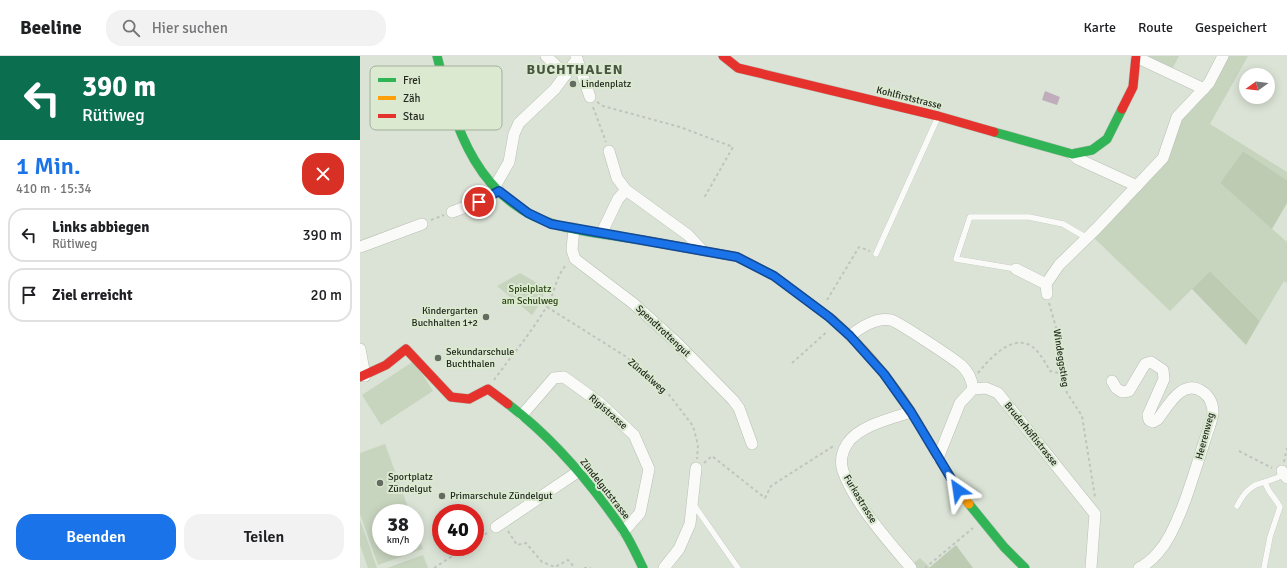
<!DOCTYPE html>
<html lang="de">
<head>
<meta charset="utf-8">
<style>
  body { margin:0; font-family:Signika,sans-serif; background:#f2f2f2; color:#202124; height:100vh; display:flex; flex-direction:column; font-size:15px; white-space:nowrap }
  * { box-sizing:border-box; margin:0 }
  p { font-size:13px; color:#757577 }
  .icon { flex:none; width:22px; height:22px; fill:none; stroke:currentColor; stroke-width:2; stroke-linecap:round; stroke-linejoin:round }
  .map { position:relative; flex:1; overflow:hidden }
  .details { display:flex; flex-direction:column; background:#fff; width:360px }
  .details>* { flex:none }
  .top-card { background:#0b6e4f; color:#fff; overflow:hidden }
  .needle { width:26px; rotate:255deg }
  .fabs { position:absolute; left:879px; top:12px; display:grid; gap:8px }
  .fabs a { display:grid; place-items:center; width:36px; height:36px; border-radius:50%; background:#fff; box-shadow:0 2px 10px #0003; font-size:20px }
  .speed { position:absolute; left:12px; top:448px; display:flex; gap:8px; font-size:20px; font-weight:700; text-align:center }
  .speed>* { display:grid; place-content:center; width:52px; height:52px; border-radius:50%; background:#fff; box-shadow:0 2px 10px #0003; line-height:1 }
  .speed small { font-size:10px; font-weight:400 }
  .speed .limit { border:6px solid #d22; background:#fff; color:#111 }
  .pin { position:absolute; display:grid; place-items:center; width:34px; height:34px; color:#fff; margin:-17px; border:2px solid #fff; border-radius:50%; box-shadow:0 1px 4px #0007 }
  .me { position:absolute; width:44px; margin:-22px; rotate:328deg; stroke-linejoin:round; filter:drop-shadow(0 0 3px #0008) }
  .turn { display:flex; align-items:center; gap:14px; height:84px; padding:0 16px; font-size:18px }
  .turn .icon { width:52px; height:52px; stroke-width:2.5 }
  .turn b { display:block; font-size:28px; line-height:34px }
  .round { display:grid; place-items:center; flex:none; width:42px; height:42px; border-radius:16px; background:#f2f2f2 }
  .head { display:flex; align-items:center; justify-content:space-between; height:68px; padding:0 16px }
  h1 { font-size:24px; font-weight:600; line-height:30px; color:#1a73e8 }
  .primary-button { display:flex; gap:8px; margin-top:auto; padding:8px 16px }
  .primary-button a { flex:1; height:46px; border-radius:16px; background:#1a73e8; color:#fff; font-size:16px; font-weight:600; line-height:46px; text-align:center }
  .primary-button a+a { background:#f2f2f2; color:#202124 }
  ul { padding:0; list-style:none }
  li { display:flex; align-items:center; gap:12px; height:54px; margin:0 8px 6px; padding:0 8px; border:2px solid #e0e0e0; border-radius:16px }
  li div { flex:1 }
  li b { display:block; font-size:15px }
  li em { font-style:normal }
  header { display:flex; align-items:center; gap:24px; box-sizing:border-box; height:56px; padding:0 20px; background:#fff; border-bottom:1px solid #e0e0e0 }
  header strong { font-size:19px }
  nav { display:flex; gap:22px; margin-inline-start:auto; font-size:14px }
  .search { width:280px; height:36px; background:#f2f2f2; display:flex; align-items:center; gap:10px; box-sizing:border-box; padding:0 14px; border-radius:16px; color:#757577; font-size:15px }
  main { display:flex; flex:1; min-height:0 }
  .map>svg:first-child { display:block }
  .green { fill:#c7d4be }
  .forest { fill:#bdcbb3 }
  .water { fill:#c0adbc }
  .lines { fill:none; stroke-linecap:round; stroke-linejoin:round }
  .lane-casing { stroke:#b9bfb4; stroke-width:6 }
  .street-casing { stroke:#b9bfb4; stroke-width:12 }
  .fast-casing { stroke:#b9bfb4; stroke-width:10 }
  .slow-casing { stroke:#b9bfb4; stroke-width:10 }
  .jam-casing { stroke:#b9bfb4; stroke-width:10 }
  .path { stroke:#c0c4be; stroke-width:2; stroke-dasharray:3 3; stroke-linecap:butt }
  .lane { stroke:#fafbf9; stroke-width:5.5 }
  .street { stroke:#fafbf9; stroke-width:11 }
  .fast { stroke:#30b455; stroke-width:9 }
  .slow { stroke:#ff9f0a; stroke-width:9 }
  .jam { stroke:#e5322d; stroke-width:9 }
  .route-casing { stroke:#114b97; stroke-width:10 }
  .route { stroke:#1a73e8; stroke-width:7 }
  .poi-dot { fill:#656b60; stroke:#dae9d0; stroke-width:1.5 }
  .labels { text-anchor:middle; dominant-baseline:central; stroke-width:4; stroke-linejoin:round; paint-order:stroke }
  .poi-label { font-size:10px; fill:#252a21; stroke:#dae9d0; text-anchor:start }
  .street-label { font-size:10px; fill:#252a21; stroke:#dae9d0 }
  .park-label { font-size:10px; fill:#294313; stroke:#dae9d0 }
  .district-label { font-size:14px; font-weight:bold; letter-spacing:1px; fill:#47543f; stroke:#dae9d0 }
  .key { fill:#dae9d0; stroke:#a4b09c; stroke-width:1 }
  .key-label { font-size:11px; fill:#252a21 }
</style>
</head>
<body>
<header>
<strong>Beeline</strong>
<div class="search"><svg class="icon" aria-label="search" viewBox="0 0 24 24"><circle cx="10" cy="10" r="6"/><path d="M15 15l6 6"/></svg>Hier suchen</div>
<nav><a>Karte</a><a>Route</a><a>Gespeichert</a></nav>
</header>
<main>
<section class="details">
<div class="top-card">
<div class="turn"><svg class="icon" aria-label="left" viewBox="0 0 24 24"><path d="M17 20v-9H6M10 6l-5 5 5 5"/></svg><div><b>390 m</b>Rütiweg</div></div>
</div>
<div class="head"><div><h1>1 Min.</h1><p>410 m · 15:34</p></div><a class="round" style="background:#d93025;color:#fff"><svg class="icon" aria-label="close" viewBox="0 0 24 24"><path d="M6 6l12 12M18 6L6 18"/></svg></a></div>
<ul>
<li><svg class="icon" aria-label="left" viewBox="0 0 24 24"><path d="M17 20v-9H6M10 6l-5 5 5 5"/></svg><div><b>Links abbiegen</b><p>Rütiweg</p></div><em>390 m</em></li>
<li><svg class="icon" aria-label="arrive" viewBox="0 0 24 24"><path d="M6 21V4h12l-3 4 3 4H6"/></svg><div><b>Ziel erreicht</b></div><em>20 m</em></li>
</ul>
<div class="primary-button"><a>Beenden</a><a>Teilen</a></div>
</section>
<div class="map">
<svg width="927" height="512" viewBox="0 0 927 512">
  <rect width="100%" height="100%" fill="#dbe3d6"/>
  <g class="green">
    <polygon points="781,0 819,0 811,15"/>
    <polygon points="858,0 888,0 850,68 927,116 927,124 883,95 860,127 927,186 927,227 924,225 900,265 850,215 810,255 731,179 802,109 817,70"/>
    <polygon points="160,217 186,232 181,246 172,259 137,230"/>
    <polygon points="54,305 73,335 21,369 2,339"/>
    <polygon points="25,388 50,457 21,457 21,491 55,491 55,471 63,493 18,509 0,458 0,397"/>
    <polygon points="0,464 17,512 8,512 0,489"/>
    <polygon points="63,499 68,512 27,512"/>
    <polygon points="560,502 570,512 554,512 551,509"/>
  </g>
  <g class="forest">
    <polygon points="883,95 927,124 927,147 912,173 860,127"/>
    <polygon points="850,215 900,265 886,289 832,233"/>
    <polygon points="596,489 613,512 569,512"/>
  </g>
  <polygon class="water" points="685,35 700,41 697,49 682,44"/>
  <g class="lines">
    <g class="lane-casing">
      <g id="lane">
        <polyline points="516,198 578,61"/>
        <polyline points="656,213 596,203 610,161 669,161 703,168 727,182"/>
        <polyline points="905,426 919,421 922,416"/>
        <polyline points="334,449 378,512"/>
        <path d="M877 450C884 437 890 429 905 426 908 437 915 441 920 451L910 481 904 512"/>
      </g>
    </g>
    <g class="street-casing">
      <g id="street">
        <polyline points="186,0 206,19"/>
        <polyline points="216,0 230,41"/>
        <polyline points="776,1 844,33"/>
        <polyline points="249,95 257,122 266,134 328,179 342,194"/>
        <polyline points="712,98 718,103 777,130"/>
        <polyline points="134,132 149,106 154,78 159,67 195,33 217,3"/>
        <polyline points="92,156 119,146 139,135"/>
        <polyline points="214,172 212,194 215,203 274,248 316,286 373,344 379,352 392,388"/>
        <polyline points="242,176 258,143 266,134"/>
        <polyline points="0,191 62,168"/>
        <polyline points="656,213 686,228"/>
        <polyline points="687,238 686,228 699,209 736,173 803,102 817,61 849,27 863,0"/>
        <path d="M490 280C501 271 516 261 531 264 537 265 594 303 601 309 608 315 612 324 613 333"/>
        <polyline points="0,293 5,320"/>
        <path d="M752 325 756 332 762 336 769 335 785 308 791 306 803 314 804 323 788 359 789 364 793 366 798 363C808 350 823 321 843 336 850 341 853 349 853 357 852 366 847 376 845 384 835 414 825 451 810 479 804 491 792 506 779 512"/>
        <polyline points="162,359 194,322 204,321 240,347 274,379 289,413 280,457 264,475"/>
        <polyline points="578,402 600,347 613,333 626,332 638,337 735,458 731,512"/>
        <polyline points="922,415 927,422"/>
        <polyline points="136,471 219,415"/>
        <polyline points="304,512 319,493 330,468 336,412"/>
        <path d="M551 512C529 486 494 447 483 415 480 406 482 396 487 388 498 370 532 362 551 356"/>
      </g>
    </g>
    <g class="fast-casing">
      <g id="fast">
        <path d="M77 0C95 73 118 148 200 170 227 177 255 180 282 184"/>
        <polyline points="634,76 712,98 732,94 747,83 762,53"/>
        <path d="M148 348C193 382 231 427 263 474 271 486 277 500 283 512"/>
        <polyline points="609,448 644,491 665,512"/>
      </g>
    </g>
    <g class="slow-casing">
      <path id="slow" d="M473 264C503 291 530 323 552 357 571 388 587 420 609 448"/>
    </g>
    <g class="jam-casing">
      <g id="jam">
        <polyline points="363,0 378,12 578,60 634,76"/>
        <polyline points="762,53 773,31 776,0"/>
        <polyline points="282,184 377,201 414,220 473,264"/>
        <polyline points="0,321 26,309 46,293 91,341 109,343 128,333 148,348"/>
      </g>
    </g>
    <g class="path">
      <polyline points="237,46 243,50 320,71 373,91 344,142"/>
      <polyline points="233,51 246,86"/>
      <polyline points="71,164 84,159"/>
      <polyline points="467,244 499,191 510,195"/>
      <polyline points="689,247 698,278 702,318 707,337 722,360 735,441"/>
      <polyline points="187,251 265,300 307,336 333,370 338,389 337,403"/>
      <polyline points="432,307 468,275"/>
      <path d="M618 317C630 302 656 273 676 294 682 300 686 308 690 315L702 318"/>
      <path d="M134 324C152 299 172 276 187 250 195 237 196 219 207 208"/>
      <polyline points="879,395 912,412"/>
      <polyline points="924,406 927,392"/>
      <polyline points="344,407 352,400 405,442 411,430 475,389"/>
      <polyline points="148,475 157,489 166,487 182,506 195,511 208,504 215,512"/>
      <polyline points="115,485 127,477"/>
      <polyline points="74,512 106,491"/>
      <polyline points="224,512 231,512"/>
      <polyline points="565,512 613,472"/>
    </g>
    <use href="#lane" class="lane"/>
    <use href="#street" class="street"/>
    <use href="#fast" class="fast"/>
    <use href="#slow" class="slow"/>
    <use href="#jam" class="jam"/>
  </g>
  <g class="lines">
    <g class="route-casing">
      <polyline id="route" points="119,146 139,135 168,157 191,168 377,201 414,220 469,261 490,280 524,318 551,356 598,434"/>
    </g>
    <use href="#route" class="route"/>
  </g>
  <g class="poi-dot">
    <circle cx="213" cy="28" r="4"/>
    <circle cx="126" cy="261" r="4"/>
    <circle cx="78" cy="302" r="4"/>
    <circle cx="20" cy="427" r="4"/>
    <circle cx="82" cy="440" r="4"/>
  </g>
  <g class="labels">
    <g class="poi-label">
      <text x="221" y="28">Lindenplatz</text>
      <text x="118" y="255" text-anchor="end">Kindergarten<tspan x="118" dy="12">Buchhalten 1+2</tspan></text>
      <text x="86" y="296">Sekundarschule<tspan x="86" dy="12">Buchthalen</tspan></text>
      <text x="28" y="421">Sportplatz<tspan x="28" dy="12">Zündelgut</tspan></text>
      <text x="90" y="440">Primarschule Zündelgut</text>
    </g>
    <g class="street-label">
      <text transform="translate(549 42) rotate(14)">Kohlfirststrasse</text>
      <text transform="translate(303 275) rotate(43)">Spendtrottengut</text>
      <text transform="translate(701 302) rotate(81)">Windeggstieg</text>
      <text transform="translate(287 320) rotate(41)">Zündelweg</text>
      <text transform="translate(248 356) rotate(41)">Rigistrasse</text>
      <text transform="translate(671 378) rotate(51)">Bruderhöflistrasse</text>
      <text transform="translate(845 380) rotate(-75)">Heerenweg</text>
      <text transform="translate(245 433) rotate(52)">Zündelgutstrasse</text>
      <text transform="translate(500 443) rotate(59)">Furkastrasse</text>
    </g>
    <g class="park-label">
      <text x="170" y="233">Spielplatz<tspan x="170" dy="12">am Schulweg</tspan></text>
    </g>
    <g class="district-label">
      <text x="215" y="13">BUCHTHALEN</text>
    </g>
  </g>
  <rect x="10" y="10" width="132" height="64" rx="6" class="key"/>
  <rect x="18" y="22" width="18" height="4" fill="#30b455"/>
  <rect x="18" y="40" width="18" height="4" fill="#ff9f0a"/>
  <rect x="18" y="58" width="18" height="4" fill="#e5322d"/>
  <g class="key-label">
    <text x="43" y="28">Frei</text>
    <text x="43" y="46">Zäh</text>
    <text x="43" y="64">Stau</text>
  </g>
</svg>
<div class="fabs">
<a><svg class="needle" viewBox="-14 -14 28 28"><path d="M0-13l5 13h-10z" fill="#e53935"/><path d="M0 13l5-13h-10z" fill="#757577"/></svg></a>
</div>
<div class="speed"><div>38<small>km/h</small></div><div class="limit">40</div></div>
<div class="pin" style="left:119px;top:146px;background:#d93025"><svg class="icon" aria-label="arrive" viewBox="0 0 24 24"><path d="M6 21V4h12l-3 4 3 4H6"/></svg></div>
<svg class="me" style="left:598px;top:434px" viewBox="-20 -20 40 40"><path d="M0-17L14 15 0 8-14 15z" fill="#1a73e8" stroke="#fff" stroke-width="4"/></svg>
</div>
</main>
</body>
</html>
